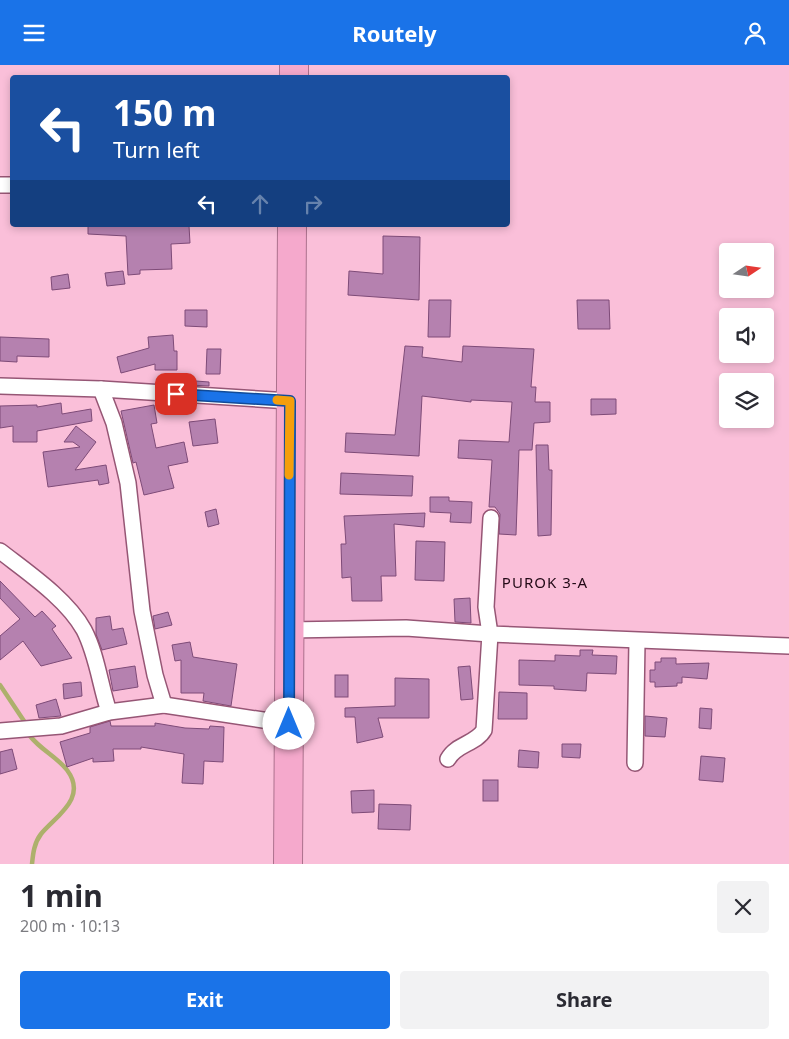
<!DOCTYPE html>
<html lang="en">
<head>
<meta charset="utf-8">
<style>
  body { margin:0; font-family:"Noto Sans",sans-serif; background:#f2f2f3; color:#2b2b33; height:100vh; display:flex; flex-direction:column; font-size:19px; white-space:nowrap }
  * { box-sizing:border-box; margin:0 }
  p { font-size:16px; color:#7c7c81 }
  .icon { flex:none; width:28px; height:28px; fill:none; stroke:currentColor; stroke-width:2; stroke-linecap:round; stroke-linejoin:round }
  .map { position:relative; height:799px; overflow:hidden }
  .sheet { display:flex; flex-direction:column; background:#fff; flex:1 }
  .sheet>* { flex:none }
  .hud { position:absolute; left:10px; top:10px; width:500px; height:152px; border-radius:5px; box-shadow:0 2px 8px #0003; background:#1a4fa0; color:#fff; overflow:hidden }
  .needle { width:32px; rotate:77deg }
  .controls { position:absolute; left:719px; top:178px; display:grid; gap:10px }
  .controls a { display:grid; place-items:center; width:55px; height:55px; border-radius:5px; background:#fff; box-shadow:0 2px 8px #0003; font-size:25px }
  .pin { position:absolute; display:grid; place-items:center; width:42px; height:42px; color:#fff; margin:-21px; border-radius:10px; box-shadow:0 2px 8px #0006 }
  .me { position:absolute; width:55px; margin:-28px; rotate:0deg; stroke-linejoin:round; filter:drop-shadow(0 0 4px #0008) }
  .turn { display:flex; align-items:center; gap:18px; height:105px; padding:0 20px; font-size:22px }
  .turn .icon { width:65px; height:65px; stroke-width:2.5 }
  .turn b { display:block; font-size:35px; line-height:42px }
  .lanes { display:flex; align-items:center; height:48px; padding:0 20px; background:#0003; justify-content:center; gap:25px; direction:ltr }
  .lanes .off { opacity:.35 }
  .round { display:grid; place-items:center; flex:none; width:52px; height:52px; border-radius:5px; background:#f2f2f3 }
  .summary { display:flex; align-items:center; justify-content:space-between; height:85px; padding:0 20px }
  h1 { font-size:30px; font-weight:700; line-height:38px }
  .button { display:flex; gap:10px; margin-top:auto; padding:10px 20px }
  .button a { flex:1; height:58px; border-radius:5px; background:#1a73e8; color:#fff; font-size:20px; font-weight:700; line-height:58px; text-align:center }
  .button a+a { background:#f2f2f3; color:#2b2b33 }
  header { display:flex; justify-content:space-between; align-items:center; height:65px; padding:0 20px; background:#1a73e8; color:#fff; font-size:22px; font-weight:700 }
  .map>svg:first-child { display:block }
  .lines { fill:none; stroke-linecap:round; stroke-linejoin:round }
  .stream { stroke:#adb06c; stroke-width:4.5 }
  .building { fill:#b581af; stroke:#7e4b78 }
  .street-casing { stroke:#965675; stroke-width:18 }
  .highway-casing { stroke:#ac718d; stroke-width:30 }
  .street { stroke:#fff; stroke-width:15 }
  .highway { stroke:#f5a9cc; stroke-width:28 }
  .route-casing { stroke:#114b97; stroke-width:12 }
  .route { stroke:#1a73e8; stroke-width:9 }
  .slow { stroke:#f59e0b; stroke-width:9 }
  .labels { text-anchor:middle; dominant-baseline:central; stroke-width:4; stroke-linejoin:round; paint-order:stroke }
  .neighbourhood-label { font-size:15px; letter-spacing:1px; fill:#230a17; stroke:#fabfd9 }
</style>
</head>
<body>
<header><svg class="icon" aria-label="menu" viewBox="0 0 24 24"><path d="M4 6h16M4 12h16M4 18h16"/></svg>Routely<svg class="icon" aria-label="person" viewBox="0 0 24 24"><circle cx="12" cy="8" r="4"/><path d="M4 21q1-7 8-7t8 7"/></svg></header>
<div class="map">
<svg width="789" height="799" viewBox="0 0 789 799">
  <rect width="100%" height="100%" fill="#fabfd9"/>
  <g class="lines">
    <g class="stream">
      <polyline points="0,620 26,659"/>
      <path d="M30 671C41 685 57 692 67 705 88 733 56 751 41 769 34 778 33 789 32 799"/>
    </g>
  </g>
  <g class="building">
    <polygon points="88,160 189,161 190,178 171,179 172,204 140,205 140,209 128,210 126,171 88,169"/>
    <polygon points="383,171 420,172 419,235 348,230 349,206 383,209"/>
    <polygon points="123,206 125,219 107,221 105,208"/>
    <polygon points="68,209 70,223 52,225 51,212"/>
    <polygon points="429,235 451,235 450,272 428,272"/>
    <polygon points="577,235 609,235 610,264 578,264"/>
    <polygon points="185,245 207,245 207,262 185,261"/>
    <polygon points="173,270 174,286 177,286 177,305 155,305 155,299 121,308 117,292 149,283 148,272"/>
    <polygon points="0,272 49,274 49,292 17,291 17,297 0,296"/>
    <polygon points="405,281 423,282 422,292 462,297 463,281 534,284 531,322 536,322 535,337 550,337 550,357 534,358 532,385 519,385 516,470 499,469 500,449 495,442 489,442 492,395 458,393 459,375 509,377 512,337 471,335 471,337 422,331 419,391 345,387 346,368 395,370"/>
    <polygon points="207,284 221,284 220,309 206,309"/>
    <polygon points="169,314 209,317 209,321 169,319"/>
    <polygon points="591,334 616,334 616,349 591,350"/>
    <polygon points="61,338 62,349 91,344 92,356 37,366 37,377 13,377 13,361 0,363 0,341 37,340 37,342"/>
    <polygon points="154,340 157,358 151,359 156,383 184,377 188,397 168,401 174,423 144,430 136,397 133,398 121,346"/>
    <polygon points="215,354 218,378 193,381 189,357"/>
    <polygon points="76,361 96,377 75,405 106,400 109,418 99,420 98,415 48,422 43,387 80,382 73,377 64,377"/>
    <polygon points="536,380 548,380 549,405 552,405 551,470 538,471"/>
    <polygon points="341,408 413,411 412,431 340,429"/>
    <polygon points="430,432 449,432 449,436 472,437 471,458 450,457 451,448 430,447"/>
    <polygon points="216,444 219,459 208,462 205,447"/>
    <polygon points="425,448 424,462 394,459 396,511 381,511 382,536 352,536 351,512 342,513 341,479 346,479 344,451"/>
    <polygon points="416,476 445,477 444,516 415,515"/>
    <polygon points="0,516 35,552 42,546 56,561 52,564 72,593 41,601 23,576 0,595 0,571 20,554 0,533"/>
    <polygon points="470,533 471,558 455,557 454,534"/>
    <polygon points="168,547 172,560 155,564 153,551"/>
    <polygon points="110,551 112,565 123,563 127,579 102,585 96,569 96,553"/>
    <polygon points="190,577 193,592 237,599 231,641 203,636 204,628 181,628 181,595 175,596 172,580"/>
    <polygon points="580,585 593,585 592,590 617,591 616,609 587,608 586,626 554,624 554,621 519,620 519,595 555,596 555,590 580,591"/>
    <polygon points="661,593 676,593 676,599 709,598 707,614 682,612 682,618 677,618 677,621 655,622 655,617 650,617 650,605 655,605 655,597 661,597"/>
    <polygon points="135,601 138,622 113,626 109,605"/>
    <polygon points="470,601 473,634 461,635 458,602"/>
    <rect x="335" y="610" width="13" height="22"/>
    <polygon points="395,613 429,614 429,653 378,653 383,672 357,678 355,652 345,652 345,643 395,641"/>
    <polygon points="81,617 82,631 64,634 63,619"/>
    <polygon points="499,627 527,628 527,654 498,654"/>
    <polygon points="56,634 61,651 39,653 36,640"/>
    <polygon points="700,643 712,644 711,664 699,663"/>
    <polygon points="645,651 667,653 665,672 645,671"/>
    <polygon points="110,656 111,661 155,661 155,658 185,663 209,664 210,661 224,662 223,697 204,696 203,719 182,718 184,689 141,682 141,684 113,684 114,696 93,697 93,693 67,702 60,677 90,668 90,662"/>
    <polygon points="562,679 581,679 580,693 562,692"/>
    <polygon points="12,684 17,704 0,709 0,687"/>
    <polygon points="519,685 539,687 538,703 518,702"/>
    <polygon points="701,691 725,693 723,717 699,715"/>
    <rect x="483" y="715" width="15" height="21"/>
    <polygon points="374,725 374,747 352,748 351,726"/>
    <polygon points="379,739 411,740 410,765 378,764"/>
  </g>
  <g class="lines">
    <g class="street-casing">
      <g id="street">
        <polyline points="0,120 12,120"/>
        <polyline points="0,321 101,324 290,336"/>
        <polyline points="101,324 114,358 128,418 142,546 155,610 164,640"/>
        <polyline points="491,453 486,542 490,569 789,581"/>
        <path d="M0 486C27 507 67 534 84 565 97 590 100 620 109 647"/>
        <path d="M289 565 406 563 490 569 484 665C476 679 456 679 448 694"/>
        <polyline points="0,666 61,661 109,647 164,640 289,659"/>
        <polyline points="635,698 637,576"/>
      </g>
    </g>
    <g class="highway-casing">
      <g id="highway">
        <polyline points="294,12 294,0"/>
        <polyline points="288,799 292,160"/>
      </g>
    </g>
    <use href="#street" class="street"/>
    <use href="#highway" class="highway"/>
  </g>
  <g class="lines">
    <g class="route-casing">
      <polyline id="route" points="176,329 290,336 289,659"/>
    </g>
    <use href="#route" class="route"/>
    <polyline class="slow" points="277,335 290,336 289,410"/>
  </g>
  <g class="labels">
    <g class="neighbourhood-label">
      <text x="545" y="517">PUROK 3-A</text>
    </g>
  </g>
</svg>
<div class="controls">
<a><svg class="needle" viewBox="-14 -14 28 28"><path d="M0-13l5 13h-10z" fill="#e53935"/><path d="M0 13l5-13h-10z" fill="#7c7c81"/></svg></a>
<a><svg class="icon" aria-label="sound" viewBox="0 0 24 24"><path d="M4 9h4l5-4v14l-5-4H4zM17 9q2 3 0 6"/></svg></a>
<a><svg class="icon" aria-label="layers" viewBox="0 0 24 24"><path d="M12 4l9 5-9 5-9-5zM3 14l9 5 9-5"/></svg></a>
</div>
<div class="pin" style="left:176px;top:329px;background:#d93025"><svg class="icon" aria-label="arrive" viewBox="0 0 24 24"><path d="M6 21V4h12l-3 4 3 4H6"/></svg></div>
<svg class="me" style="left:289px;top:659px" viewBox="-20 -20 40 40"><circle r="19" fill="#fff"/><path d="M0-13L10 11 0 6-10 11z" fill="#1a73e8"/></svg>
<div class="hud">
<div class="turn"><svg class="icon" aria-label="left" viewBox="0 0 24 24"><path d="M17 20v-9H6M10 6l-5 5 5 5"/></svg><div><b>150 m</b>Turn left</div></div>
<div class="lanes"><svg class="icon" aria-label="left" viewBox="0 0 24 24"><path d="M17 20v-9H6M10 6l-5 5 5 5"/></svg><svg class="icon off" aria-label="ahead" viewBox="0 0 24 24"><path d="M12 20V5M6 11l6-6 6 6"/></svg><svg class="icon off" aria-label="right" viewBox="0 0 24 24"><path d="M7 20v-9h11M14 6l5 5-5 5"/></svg></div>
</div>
</div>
<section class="sheet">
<div class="summary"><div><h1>1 min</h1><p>200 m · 10:13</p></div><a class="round"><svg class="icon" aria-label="close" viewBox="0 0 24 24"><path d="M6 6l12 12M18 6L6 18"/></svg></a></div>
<div class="button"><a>Exit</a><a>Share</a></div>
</section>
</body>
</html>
